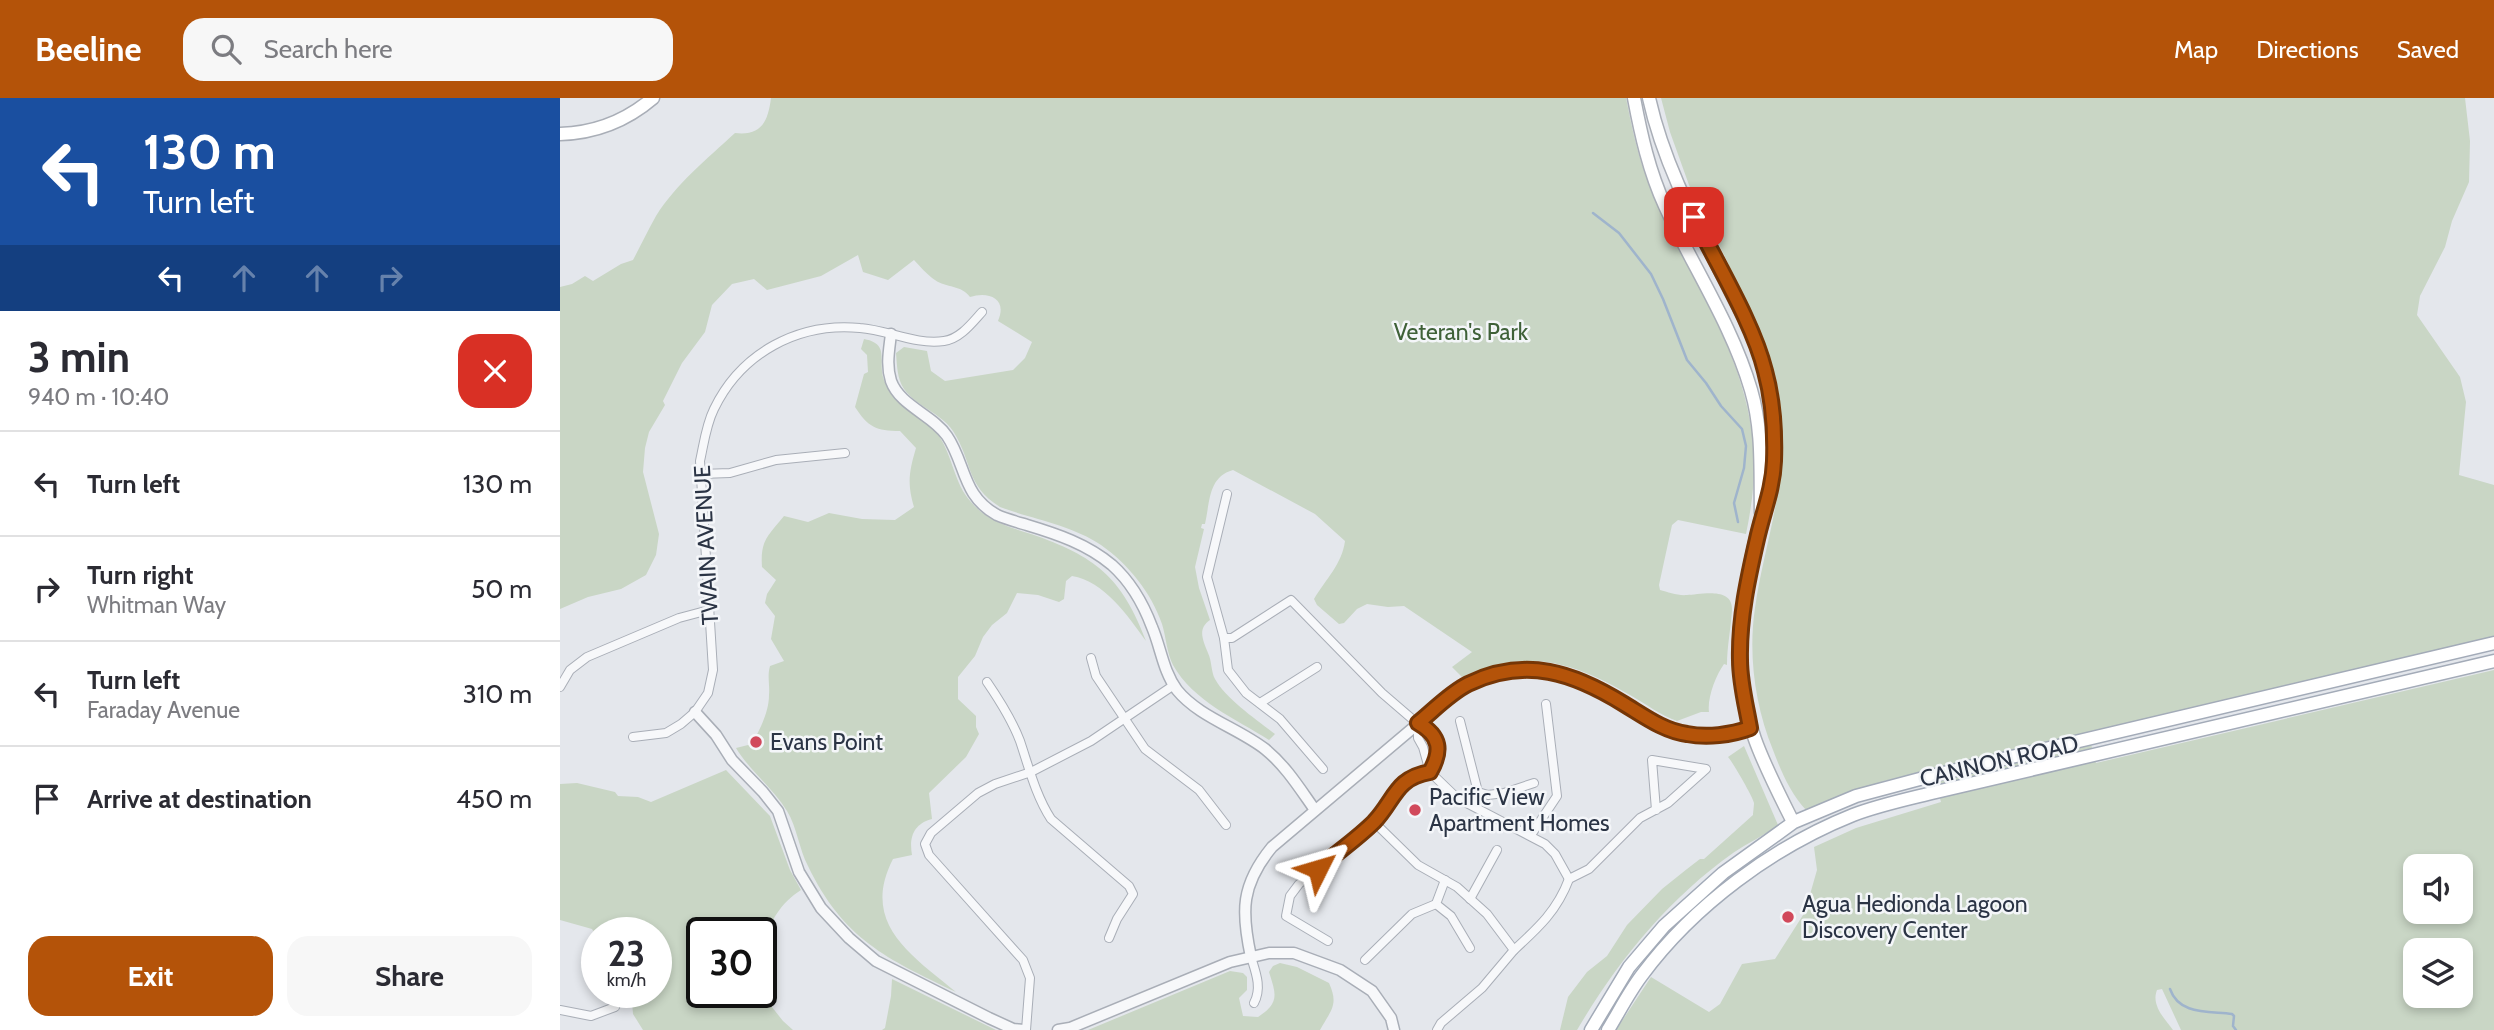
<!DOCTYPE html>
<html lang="en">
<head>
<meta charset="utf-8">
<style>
  body { margin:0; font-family:Cabin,sans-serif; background:#f7f7f7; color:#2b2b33; height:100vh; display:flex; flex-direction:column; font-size:26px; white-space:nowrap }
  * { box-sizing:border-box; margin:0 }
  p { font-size:23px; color:#7c7c81 }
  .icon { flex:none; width:38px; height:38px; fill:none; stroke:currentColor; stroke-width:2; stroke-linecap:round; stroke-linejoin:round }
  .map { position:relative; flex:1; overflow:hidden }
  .side { display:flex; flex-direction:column; background:#fff; width:560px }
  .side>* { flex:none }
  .hud { background:#1a4fa0; color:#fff; overflow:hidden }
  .buttons { position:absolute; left:1843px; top:756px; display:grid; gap:14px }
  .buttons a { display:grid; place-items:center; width:70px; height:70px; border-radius:14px; background:#fff; box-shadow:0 4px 10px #0003; font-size:35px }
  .speed { position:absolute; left:21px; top:819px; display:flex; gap:14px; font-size:35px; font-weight:700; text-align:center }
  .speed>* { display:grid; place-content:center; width:91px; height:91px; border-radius:50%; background:#fff; box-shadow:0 4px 10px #0003; line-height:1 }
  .speed small { font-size:18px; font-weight:400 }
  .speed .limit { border:4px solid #111; border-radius:10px; background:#fff; color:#111 }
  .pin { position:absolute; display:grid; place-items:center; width:60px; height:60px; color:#fff; margin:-30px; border-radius:14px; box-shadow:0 4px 10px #0006 }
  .me { position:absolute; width:77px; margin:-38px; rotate:50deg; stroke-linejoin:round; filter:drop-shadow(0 0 5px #0008) }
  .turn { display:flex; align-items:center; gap:24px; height:147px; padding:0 28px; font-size:32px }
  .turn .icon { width:91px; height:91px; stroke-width:2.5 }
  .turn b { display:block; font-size:49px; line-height:60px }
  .lanes { display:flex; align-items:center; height:66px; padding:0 28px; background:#0003; justify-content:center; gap:35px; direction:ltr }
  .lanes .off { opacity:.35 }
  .round { display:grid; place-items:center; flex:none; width:74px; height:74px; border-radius:21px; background:#f7f7f7 }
  .overview { display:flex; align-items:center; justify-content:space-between; height:119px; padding:0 28px }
  h1 { font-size:42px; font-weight:700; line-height:52px }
  .action { display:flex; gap:14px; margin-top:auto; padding:14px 28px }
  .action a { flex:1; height:80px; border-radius:21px; background:#b45309; color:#fff; font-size:28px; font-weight:700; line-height:80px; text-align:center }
  .action a+a { background:#f7f7f7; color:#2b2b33 }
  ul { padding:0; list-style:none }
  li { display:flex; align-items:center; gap:21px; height:105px; padding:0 28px; border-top:2px solid #e1e1e2 }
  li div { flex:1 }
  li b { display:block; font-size:26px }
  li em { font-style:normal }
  header { display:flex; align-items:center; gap:42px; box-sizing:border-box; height:98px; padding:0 35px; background:#b45309; color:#fff }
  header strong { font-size:33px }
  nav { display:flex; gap:38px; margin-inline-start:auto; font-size:24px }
  .search { width:490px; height:63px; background:#f7f7f7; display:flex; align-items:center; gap:18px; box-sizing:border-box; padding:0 24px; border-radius:21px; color:#7c7c81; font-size:26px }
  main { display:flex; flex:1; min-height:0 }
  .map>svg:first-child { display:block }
  .green { fill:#c9d6c5; fill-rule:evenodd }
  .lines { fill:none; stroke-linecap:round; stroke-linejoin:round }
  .stream { stroke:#9fb4cc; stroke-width:2.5 }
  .minor-casing { stroke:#a9aeb7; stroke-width:10 }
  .tertiary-casing { stroke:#a9aeb7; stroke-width:13 }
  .secondary-casing { stroke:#a9aeb7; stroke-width:15 }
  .primary-casing { stroke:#a3abb8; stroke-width:15 }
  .minor { stroke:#f7f8fa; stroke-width:8 }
  .tertiary { stroke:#f7f8fa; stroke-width:10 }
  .secondary { stroke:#fff; stroke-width:12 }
  .primary { stroke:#fff; stroke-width:12 }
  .route-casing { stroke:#753606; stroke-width:18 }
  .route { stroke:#b45309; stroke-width:12 }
  .poi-dot { fill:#d1495b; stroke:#f4f6f9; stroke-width:2.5 }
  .labels { text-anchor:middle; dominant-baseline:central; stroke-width:5; stroke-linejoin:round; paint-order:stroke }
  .park-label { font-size:23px; fill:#3f6138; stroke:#f4f6f9 }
  .street-label { font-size:23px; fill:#2b3445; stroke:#f4f6f9 }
  .poi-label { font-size:23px; fill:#2b3445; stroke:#f4f6f9; text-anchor:start }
</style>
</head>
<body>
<header>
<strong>Beeline</strong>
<div class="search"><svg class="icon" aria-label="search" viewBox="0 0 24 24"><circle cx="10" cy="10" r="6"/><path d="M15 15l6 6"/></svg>Search here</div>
<nav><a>Map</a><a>Directions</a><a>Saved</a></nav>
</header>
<main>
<section class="side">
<div class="hud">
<div class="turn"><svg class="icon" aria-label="left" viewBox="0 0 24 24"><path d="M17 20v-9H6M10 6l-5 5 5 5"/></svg><div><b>130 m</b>Turn left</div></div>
<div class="lanes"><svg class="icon" aria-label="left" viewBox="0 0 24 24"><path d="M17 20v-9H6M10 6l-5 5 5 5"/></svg><svg class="icon off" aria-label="ahead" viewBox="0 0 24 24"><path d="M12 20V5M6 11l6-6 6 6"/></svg><svg class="icon off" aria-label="ahead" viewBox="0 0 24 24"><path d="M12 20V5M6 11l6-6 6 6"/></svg><svg class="icon off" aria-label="right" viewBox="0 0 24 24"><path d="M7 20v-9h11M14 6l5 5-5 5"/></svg></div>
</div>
<div class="overview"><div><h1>3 min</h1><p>940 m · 10:40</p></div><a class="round" style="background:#d93025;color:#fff"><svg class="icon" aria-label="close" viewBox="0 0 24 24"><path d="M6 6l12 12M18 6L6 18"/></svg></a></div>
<ul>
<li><svg class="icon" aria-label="left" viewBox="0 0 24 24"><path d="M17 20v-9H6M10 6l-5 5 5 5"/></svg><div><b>Turn left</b></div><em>130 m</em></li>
<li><svg class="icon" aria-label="right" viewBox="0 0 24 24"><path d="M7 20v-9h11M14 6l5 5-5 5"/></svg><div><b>Turn right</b><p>Whitman Way</p></div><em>50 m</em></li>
<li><svg class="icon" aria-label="left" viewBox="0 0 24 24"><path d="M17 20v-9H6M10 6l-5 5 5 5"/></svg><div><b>Turn left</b><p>Faraday Avenue</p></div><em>310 m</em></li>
<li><svg class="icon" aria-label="arrive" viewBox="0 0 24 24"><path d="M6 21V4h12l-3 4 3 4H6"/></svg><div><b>Arrive at destination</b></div><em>450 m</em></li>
</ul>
<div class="action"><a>Exit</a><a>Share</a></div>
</section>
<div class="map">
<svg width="1934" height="932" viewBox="0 0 1934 932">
  <rect width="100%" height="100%" fill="#e4e7ec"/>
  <g class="green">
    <path d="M211 0H1066C1072 30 1078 60 1090 88 1124 170 1180 245 1192 335 1197 369 1193 402 1186 436L1118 422 1112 427 1099 487 1100 492C1108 494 1118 498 1127 497 1139 497 1173 488 1172 512 1171 530 1167 548 1167 567L1164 566C1156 577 1147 600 1149 614H1141L1117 623C1100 617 1086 606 1070 597 1011 563 968 550 902 579L892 569 912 554 844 508 828 509 807 506 797 511 784 525 779 526 757 507 754 501C766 481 782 466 785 443L755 416 673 372C648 379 650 404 645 426H642L641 430 644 431 635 469 639 490 650 522C637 531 643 542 648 555 652 563 651 574 655 581 666 601 697 622 715 636L709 642C676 621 633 603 613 567 607 556 606 539 602 526 591 494 568 466 541 447 512 427 472 421 440 409 405 387 413 364 393 333 381 315 357 309 344 291 337 281 337 267 336 255L344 249 367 253 371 273 385 283 453 272 465 260 472 244 438 223C448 200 428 193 410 199 402 187 386 190 375 182 367 177 360 168 354 162L328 182 303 174 298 157 261 178 207 192 194 181 172 186 152 207 145 234 122 265 103 303 105 307 89 334 85 350 83 374 99 436 96 457 86 477 61 491 28 499 0 511V189L12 186 25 178 33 183 61 166 73 162C81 147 88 132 96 118 116 86 147 61 175 35 202 38 208 23 211 0Z"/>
    <path d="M1101 0H1905L1910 43 1909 84 1892 123 1885 149 1860 198 1857 217 1900 279 1906 304 1899 377 1934 387V538L1528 635 1536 665 1934 572V932H1621L1602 891 1597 892C1591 907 1604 920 1613 932H1056L1091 879 1149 914 1160 906 1182 866 1215 861 1245 814 1257 772 1254 749 1296 730 1381 704 1372 671 1324 683 1246 712C1230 695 1221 673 1213 652 1195 608 1188 557 1195 510 1202 459 1220 409 1221 357 1221 329 1215 284 1206 257 1196 225 1179 195 1164 165L1169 167 1129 87 1110 34ZM1855 768H1900V814H1855ZM1855 852H1900V898H1855Z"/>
    <path d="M304 241C331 246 317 263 324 282 334 310 363 316 379 338 393 359 394 385 411 404 427 423 449 429 471 436 535 458 562 479 586 543 568 518 544 483 512 478L506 483 504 501 499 504 478 497 457 495 447 515 432 527 423 539 415 558 398 579V601L416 618V629L419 636 406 659 369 695 372 721C353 726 349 740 352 757L333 761C300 825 351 857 396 894 327 861 283 841 248 768 239 751 237 729 227 713 213 690 190 673 176 650L192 646C200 631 209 614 209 597 210 586 207 579 210 568L224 563 211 541 215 518 205 505 207 496 216 482 202 469C200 442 208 438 224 418L248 424 269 415 302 421 335 422 354 409C347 385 349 374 356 350L340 333C316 333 308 329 295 309L304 276 308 274 307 257 301 251Z"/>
    <path d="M1184 648 1218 727C1204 738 1187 745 1173 755 1108 801 1057 864 1017 932H1000L1008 899 1027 874 1047 858 1067 827 1102 791 1127 771 1140 761H1144L1193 717C1193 715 1194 708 1194 705 1193 699 1172 663 1168 659Z"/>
    <path d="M166 672 210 718 230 772 241 792C220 805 211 824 201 846V835H142V894H200L223 923 233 932H83L73 916 72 904 62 894H96V835H37V839L32 831 0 822V686L17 685 55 694 58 698 78 699 91 704Z"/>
    <path d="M720 865 737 869 769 885C779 907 771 912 760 932H528L670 873 683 875 687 879V892L679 900 683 918 698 919C720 905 716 896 709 874L713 868Z"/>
    <polygon points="332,881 436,932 322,932 325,930 331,898"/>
  </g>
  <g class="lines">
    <g class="stream">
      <polyline points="1033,115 1059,135 1091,176 1103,201 1127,262 1146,285 1161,308 1182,331 1186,348 1184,370 1174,405 1178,424"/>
      <path d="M1610 891C1619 917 1648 913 1672 916L1674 918 1673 928 1676 932"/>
    </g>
    <g class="minor-casing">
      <g id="minor">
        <polyline points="141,376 170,375 216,362 285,355"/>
        <polyline points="667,396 647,479 664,540 672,540 731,502 822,595 858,626"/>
        <polyline points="664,540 668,572 686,595 720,621 763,671"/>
        <polyline points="531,560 536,578 585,651 639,692 666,727"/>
        <path d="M427 584C440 603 452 622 460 643 469 670 476 698 491 721L569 788 573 796 557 821 549 840"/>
        <polyline points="0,589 10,572 27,559 119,520 149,512"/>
        <polyline points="700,605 757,569"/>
        <polyline points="900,623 918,694"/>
        <path d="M73 639 106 635 121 626 135 614 148 595 153 572 140 363C144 345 146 327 154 311 181 255 238 224 300 230 328 232 355 247 384 243 400 241 412 225 422 214"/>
        <path d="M870 674C882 653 881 638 858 626V640L863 649 870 674 897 700 985 746 995 756 1009 781"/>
        <polyline points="897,700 918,694 928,697 944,695 974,685"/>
        <polyline points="814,724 858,767 897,789 927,816 954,852 922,890 881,925 877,932"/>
        <polyline points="971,737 997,698 986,606"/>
        <polyline points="885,782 876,806 891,818 910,850"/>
        <polyline points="910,801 937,752"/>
        <polyline points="768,843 726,818 730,798 739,786 814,724 841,686 855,677 870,674"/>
        <path d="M954 852C978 830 997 813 1009 781L1029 771 1080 720 1108 705 1146 671 1092 662 1096 712"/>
        <path d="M691 859C696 875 702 890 694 905"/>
        <polyline points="805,862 852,816 876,806"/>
        <polyline points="0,912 31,918 55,909"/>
        <polyline points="466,932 470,880 463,862 369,757 365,746 371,735 418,695 435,686 471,674 531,643 614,587"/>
      </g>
    </g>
    <g class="tertiary-casing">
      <g id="tertiary">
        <path d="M331 236C329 253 326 267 331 283 340 308 373 317 387 338 406 366 402 398 437 417 446 421 457 424 467 427 497 436 527 446 552 467 571 484 583 505 592 529 601 550 603 573 617 592 639 619 678 630 705 651 726 668 740 691 755 712"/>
        <polyline points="135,614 156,637 172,662 203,694 218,713 239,774 261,810 289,840 316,863 429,920 453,931 464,932"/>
        <path d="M691 859C681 813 681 787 712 749L898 592C959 557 1008 571 1064 606 1083 618 1104 632 1126 636 1147 640 1171 637 1190 630"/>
        <polyline points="498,932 510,930 670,864 709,855 734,855 780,872 812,893 831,920 834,932"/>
      </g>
    </g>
    <g class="secondary-casing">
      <g id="secondary">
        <path d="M1074 0C1081 37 1089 73 1105 108 1133 169 1172 227 1191 292 1203 333 1200 373 1201 415"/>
        <path d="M1089 0C1104 68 1138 129 1169 190 1182 217 1198 244 1205 273 1216 311 1217 355 1211 394 1209 404 1203 414 1200 424 1189 467 1179 515 1180 560 1181 623 1204 666 1231 720"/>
        <path d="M0 36C35 35 66 23 93 0"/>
      </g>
    </g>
    <g class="primary-casing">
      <g id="primary">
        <polyline points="1031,932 1069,869 1104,828 1163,775 1234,724 1296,698 1371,678 1934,545"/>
        <path d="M1048 932C1059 914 1069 894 1082 877 1134 807 1213 749 1293 717 1319 707 1348 701 1376 694L1934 563"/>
      </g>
    </g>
    <use href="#minor" class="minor"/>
    <use href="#tertiary" class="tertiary"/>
    <use href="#secondary" class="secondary"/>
    <use href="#primary" class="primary"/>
  </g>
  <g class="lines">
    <g class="route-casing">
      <path id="route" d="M758 771C776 755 797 741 814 724 835 702 835 680 870 674 882 653 881 638 858 625 874 612 890 595 908 586 966 558 1014 575 1064 606 1084 618 1104 633 1127 636 1147 640 1171 637 1190 630 1186 607 1180 585 1180 562 1179 521 1188 480 1197 441 1203 414 1213 391 1214 363 1215 334 1213 302 1205 273 1193 224 1156 165 1134 119"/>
    </g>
    <use href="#route" class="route"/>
  </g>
  <g class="poi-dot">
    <circle cx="196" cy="644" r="7"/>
    <circle cx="855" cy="712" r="7"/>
    <circle cx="1228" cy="819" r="7"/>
  </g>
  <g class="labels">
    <g class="park-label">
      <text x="901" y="234">Veteran's Park</text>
    </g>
    <g class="street-label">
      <text transform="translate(146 447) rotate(-93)">TWAIN AVENUE</text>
      <text transform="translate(1439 663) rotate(-13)">CANNON ROAD</text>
    </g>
    <g class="poi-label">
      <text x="210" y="644">Evans Point</text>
      <text x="869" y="699">Pacific View<tspan x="869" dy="26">Apartment Homes</tspan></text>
      <text x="1242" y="806">Agua Hedionda Lagoon<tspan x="1242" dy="26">Discovery Center</tspan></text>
    </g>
  </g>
</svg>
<div class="buttons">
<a><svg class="icon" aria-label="sound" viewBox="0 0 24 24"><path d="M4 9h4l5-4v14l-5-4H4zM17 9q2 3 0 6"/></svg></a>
<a><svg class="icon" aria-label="layers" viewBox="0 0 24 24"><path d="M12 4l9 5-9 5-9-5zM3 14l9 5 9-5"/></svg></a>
</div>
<div class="speed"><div>23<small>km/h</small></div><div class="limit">30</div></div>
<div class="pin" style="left:1134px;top:119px;background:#d93025"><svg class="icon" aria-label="arrive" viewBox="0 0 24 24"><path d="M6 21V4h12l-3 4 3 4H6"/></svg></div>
<svg class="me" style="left:758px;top:771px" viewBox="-20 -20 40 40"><path d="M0-17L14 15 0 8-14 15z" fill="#b45309" stroke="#fff" stroke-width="4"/></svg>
</div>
</main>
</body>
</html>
